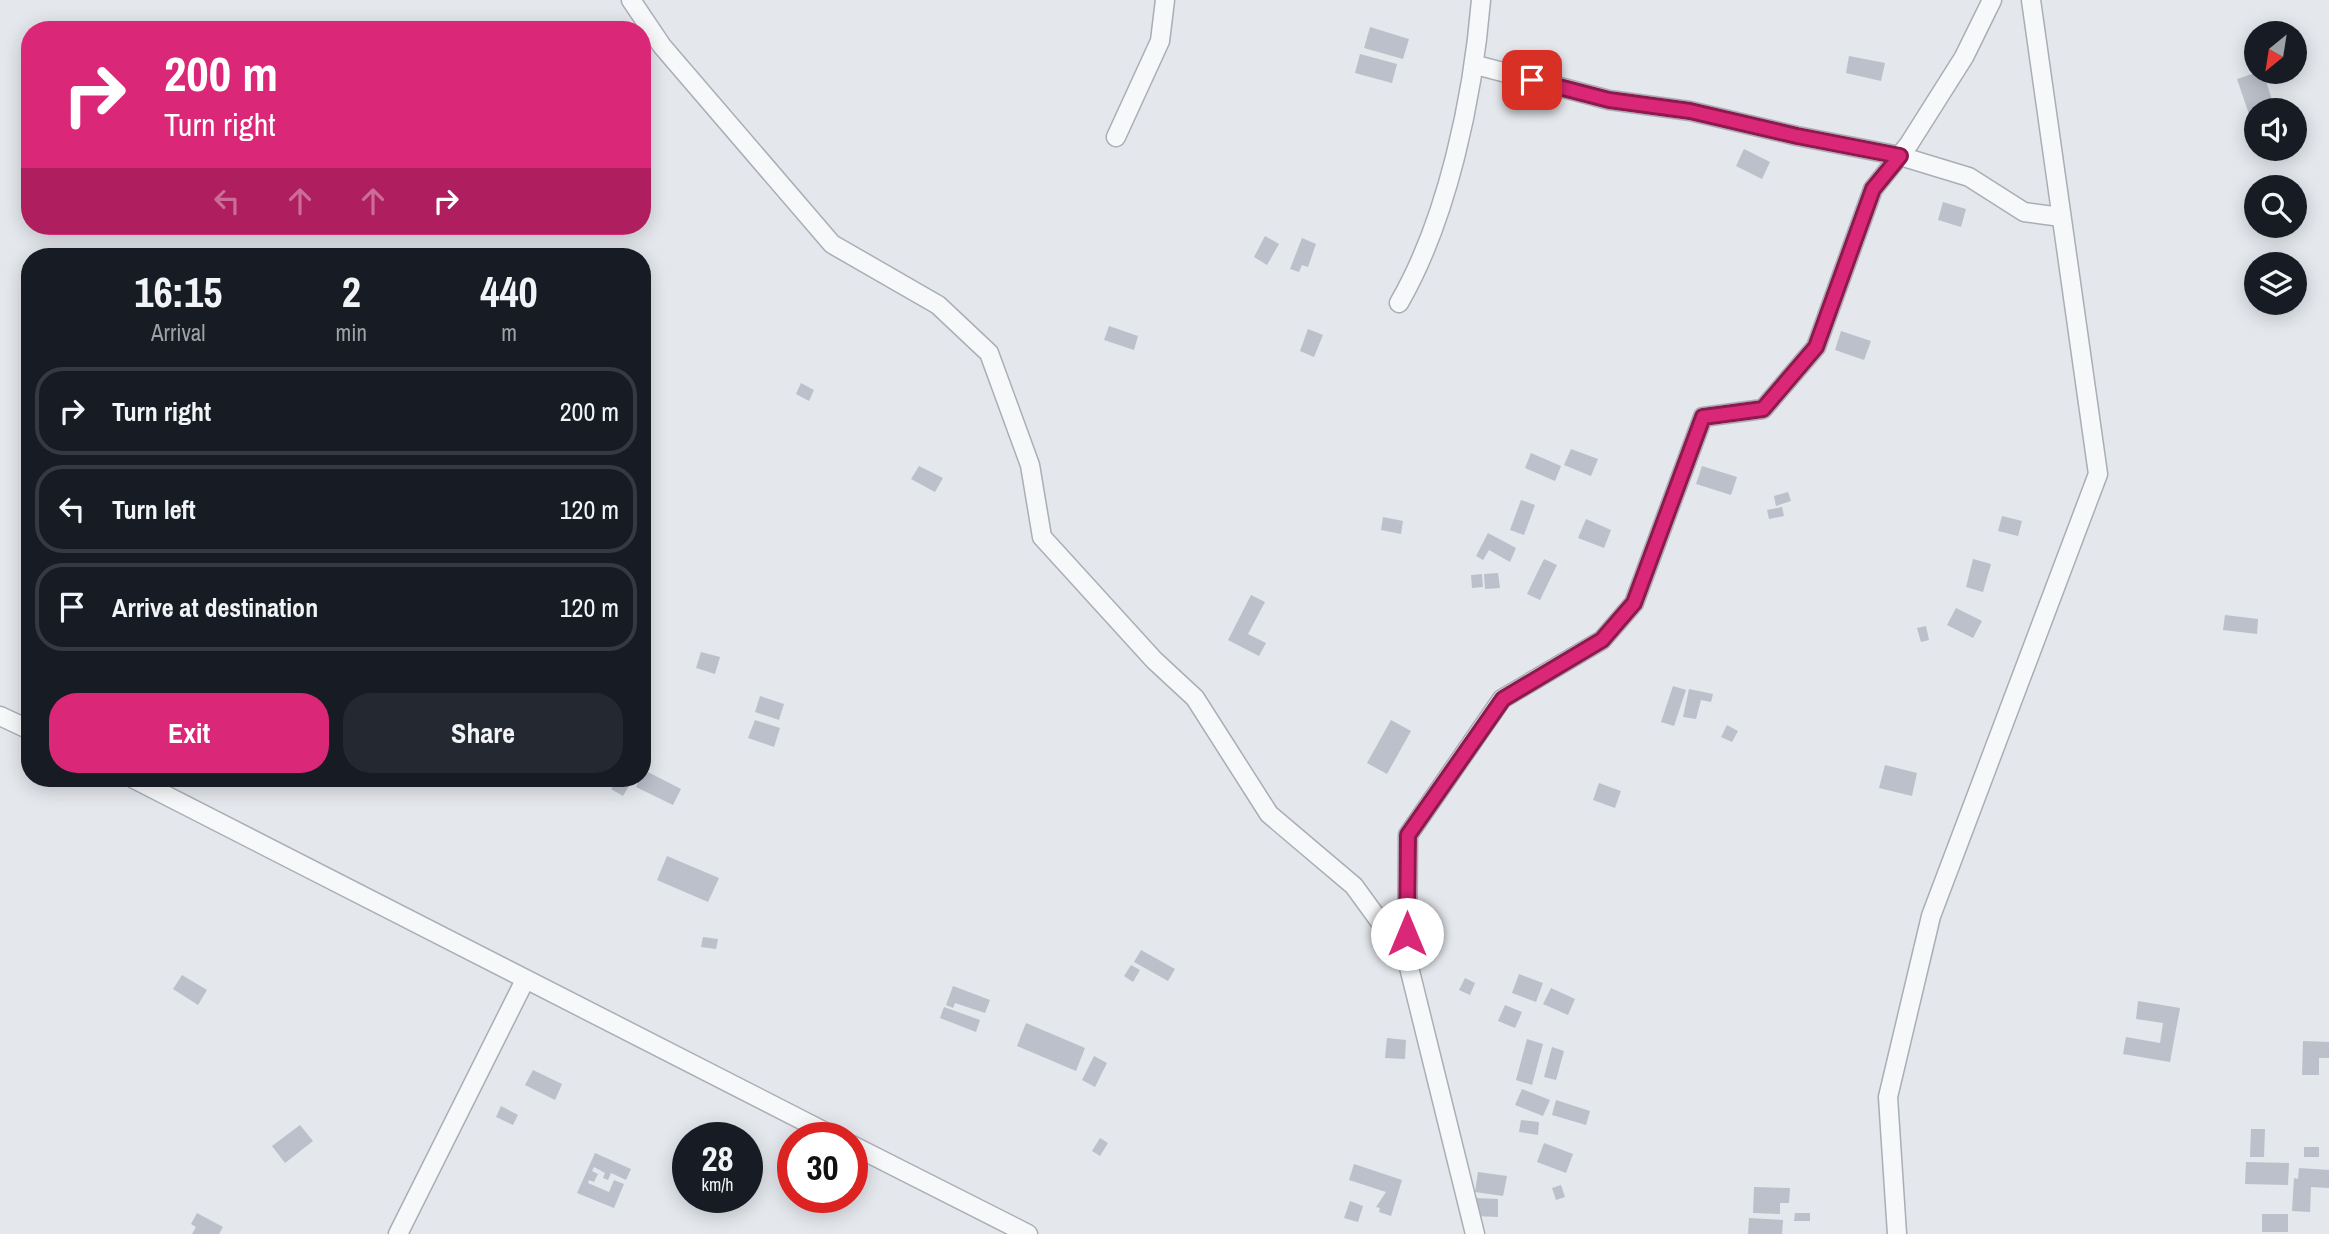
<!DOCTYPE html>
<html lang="en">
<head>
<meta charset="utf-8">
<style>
  body { margin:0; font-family:"Archivo Narrow",sans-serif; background:#242831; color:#f1f3f6; height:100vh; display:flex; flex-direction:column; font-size:26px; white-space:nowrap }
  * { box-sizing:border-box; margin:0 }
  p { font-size:23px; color:#9ea1a6 }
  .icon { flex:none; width:38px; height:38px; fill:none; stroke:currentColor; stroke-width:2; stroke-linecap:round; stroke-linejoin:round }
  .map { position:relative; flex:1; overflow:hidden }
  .side { position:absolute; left:21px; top:248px; width:630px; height:539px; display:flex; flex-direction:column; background:#171b24; border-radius:28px; box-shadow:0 4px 18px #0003 }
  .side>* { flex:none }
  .guide { position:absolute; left:21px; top:21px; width:630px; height:214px; border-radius:28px; box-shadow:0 4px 18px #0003; background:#db2777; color:#fff; overflow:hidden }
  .needle { width:46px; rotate:210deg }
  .tools { position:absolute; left:2244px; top:21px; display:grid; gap:14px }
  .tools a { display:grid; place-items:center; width:63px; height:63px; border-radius:50%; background:#171b24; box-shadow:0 4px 18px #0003; font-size:35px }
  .speed { position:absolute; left:672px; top:1122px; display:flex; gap:14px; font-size:35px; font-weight:700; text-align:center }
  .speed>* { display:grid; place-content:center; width:91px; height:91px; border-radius:50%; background:#171b24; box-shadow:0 4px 18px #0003; line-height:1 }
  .speed small { font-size:18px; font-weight:400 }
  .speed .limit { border:10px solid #d22; background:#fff; color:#111 }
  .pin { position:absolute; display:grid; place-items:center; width:60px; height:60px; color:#fff; margin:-30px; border-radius:14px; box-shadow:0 4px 10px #0006 }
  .me { position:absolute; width:77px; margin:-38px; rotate:0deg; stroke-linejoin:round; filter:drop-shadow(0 0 5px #0008) }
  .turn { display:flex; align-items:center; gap:24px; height:147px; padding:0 28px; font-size:32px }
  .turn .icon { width:91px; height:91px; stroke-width:2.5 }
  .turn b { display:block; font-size:49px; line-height:60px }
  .lanes { display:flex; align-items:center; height:66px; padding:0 28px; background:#0003; justify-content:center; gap:35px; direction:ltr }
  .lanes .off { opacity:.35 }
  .eta { display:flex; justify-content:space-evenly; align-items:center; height:119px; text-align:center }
  .eta b { font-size:42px; font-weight:700; line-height:49px }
  .action { display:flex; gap:14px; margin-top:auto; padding:14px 28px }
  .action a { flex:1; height:80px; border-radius:28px; background:#db2777; color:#fff; font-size:28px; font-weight:700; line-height:80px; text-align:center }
  .action a+a { background:#242831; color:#f1f3f6 }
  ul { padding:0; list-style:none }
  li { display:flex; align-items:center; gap:21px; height:88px; margin:0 14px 10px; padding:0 14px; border:4px solid #363941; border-radius:28px }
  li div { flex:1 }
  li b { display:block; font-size:26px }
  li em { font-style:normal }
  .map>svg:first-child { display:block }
  .building { fill:#bbc0ca }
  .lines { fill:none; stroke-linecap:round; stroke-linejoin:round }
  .minor-casing { stroke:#a9aeb7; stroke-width:21 }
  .minor { stroke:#f7f8fa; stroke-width:18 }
  .route-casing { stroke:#8e194d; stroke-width:18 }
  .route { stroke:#db2777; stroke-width:12 }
</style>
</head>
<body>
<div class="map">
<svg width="2329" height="1234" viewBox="0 0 2329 1234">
  <rect width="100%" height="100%" fill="#e4e7ec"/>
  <g class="building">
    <polygon points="1370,27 1409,39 1403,59 1364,48"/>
    <polygon points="1360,54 1397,64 1392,83 1355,73"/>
    <polygon points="1849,56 1885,63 1881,81 1846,73"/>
    <polygon points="2258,72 2263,72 2275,109 2256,110 2256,115 2250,117 2237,79"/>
    <polygon points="1744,149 1770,162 1762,179 1736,166"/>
    <polygon points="1943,202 1966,209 1961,227 1938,220"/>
    <polygon points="1265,236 1279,244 1267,265 1254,257"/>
    <polygon points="1302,238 1316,244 1308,267 1302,265 1299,272 1290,269"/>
    <polygon points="1109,326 1138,336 1134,350 1104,340"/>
    <polygon points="1308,329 1323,335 1314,357 1300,351"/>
    <polygon points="1841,331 1871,341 1864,360 1835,350"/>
    <polygon points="801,383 814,390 809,401 796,394"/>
    <polygon points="1571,449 1598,459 1591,476 1564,465"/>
    <polygon points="1531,453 1561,466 1555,481 1525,468"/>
    <polygon points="919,466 943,478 935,492 911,479"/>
    <polygon points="1702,466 1737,477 1731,495 1696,484"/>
    <polygon points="1788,492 1791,501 1776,506 1774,496"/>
    <polygon points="1521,500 1535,505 1524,535 1510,530"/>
    <polygon points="1782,507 1784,516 1769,519 1767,510"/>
    <polygon points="2002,516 2022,521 2018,536 1998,531"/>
    <polygon points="1383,517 1403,521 1401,534 1381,530"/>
    <polygon points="1586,519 1611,530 1604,548 1578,538"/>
    <polygon points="1488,533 1516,548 1510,562 1489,550 1483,560 1476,556"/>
    <polygon points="1544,559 1557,565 1540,600 1527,594"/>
    <polygon points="1973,559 1991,564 1983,592 1966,587"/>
    <polygon points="1498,573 1500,588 1485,589 1484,574"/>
    <polygon points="1482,574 1483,587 1472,588 1471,575"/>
    <polygon points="1251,595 1265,602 1248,634 1266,643 1259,656 1228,640"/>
    <polygon points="1956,608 1982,621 1973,638 1947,625"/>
    <polygon points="2225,615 2258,619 2257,634 2223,630"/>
    <polygon points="1926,626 1929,640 1921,642 1917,628"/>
    <polygon points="701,652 720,657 715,674 696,668"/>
    <polygon points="1673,686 1686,690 1674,726 1661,722"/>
    <polygon points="1689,689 1713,694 1711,702 1701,700 1696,719 1683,717"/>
    <polygon points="760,696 784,704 779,720 755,712"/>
    <polygon points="755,720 780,728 774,747 748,738"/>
    <polygon points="1391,720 1411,731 1387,774 1367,763"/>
    <polygon points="1727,725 1738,731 1732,742 1721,737"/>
    <polygon points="1885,765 1917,773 1912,796 1879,788"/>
    <polygon points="644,770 681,789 673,805 636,787"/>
    <polygon points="618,779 633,779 623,796 611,789"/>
    <polygon points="1599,783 1621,791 1615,808 1593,800"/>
    <polygon points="667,856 719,878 708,902 657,880"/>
    <polygon points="703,937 718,939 716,949 701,947"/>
    <polygon points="1141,950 1175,969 1168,981 1134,962"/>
    <polygon points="1131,965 1140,970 1133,982 1124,976"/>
    <polygon points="1519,974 1543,983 1536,1002 1512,993"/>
    <polygon points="182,975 207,990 198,1005 173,989"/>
    <polygon points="1465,978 1475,983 1470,995 1459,990"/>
    <polygon points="953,986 990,1000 985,1013 955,1003 953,1008 946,1005"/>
    <polygon points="1551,988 1575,999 1568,1015 1543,1004"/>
    <polygon points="2138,1001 2180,1008 2170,1062 2123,1054 2126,1037 2160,1043 2163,1023 2136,1019"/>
    <polygon points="1505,1005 1522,1012 1515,1028 1498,1021"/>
    <polygon points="944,1007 980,1020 976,1032 940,1018"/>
    <polygon points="1026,1023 1085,1048 1076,1071 1017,1046"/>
    <polygon points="1387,1038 1406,1040 1405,1059 1385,1058"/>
    <polygon points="1527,1039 1543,1044 1532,1085 1516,1080"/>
    <polygon points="2303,1041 2329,1042 2329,1058 2319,1058 2319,1075 2302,1075"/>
    <polygon points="1552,1047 1564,1051 1556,1080 1544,1077"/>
    <polygon points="1094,1056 1107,1063 1095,1087 1082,1080"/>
    <polygon points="533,1070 562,1084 555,1100 525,1085"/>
    <polygon points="1522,1089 1550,1100 1543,1116 1515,1105"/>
    <polygon points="1556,1100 1590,1111 1586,1125 1552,1115"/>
    <polygon points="501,1106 518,1115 513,1125 496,1117"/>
    <polygon points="1521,1120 1539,1122 1538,1135 1519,1132"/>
    <polygon points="300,1125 313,1141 285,1163 272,1146"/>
    <polygon points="2251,1129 2265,1129 2264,1157 2250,1157"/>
    <polygon points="1100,1138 1108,1143 1100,1156 1092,1151"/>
    <polygon points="1544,1143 1573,1154 1566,1173 1537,1162"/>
    <rect x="2304" y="1147" width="15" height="10"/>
    <polygon points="595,1153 631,1169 626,1180 611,1173 608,1180 603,1178 605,1173 594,1167 592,1171 598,1174 594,1182 589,1180 588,1183 609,1192 614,1180 624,1184 614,1208 577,1193"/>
    <polygon points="2246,1162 2289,1163 2288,1185 2245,1184"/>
    <polygon points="1354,1164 1402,1180 1391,1216 1379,1212 1380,1208 1376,1207 1386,1192 1349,1180"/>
    <polygon points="2299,1168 2329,1170 2329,1188 2311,1187 2310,1212 2292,1211 2294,1178 2298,1179"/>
    <polygon points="1478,1172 1507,1176 1503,1196 1475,1192"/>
    <polygon points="1561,1185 1565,1197 1556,1200 1552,1188"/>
    <polygon points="1754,1187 1790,1188 1789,1203 1780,1203 1780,1214 1753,1213"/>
    <polygon points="1476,1198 1498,1199 1498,1217 1475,1216"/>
    <polygon points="1350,1201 1363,1206 1358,1222 1344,1218"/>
    <polygon points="197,1213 223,1227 219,1234 192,1234 196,1227 191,1224"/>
    <polygon points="1795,1213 1810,1213 1810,1221 1794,1221"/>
    <rect x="2262" y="1214" width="26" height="18"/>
    <polygon points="1749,1218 1783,1220 1782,1234 1748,1234"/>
  </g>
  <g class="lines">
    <g class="minor-casing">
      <g id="minor">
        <polyline points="631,0 662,46 832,244 938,305 989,353 1030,465 1042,537 1154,660 1195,698 1269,814 1354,886 1407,959 1475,1234"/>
        <polyline points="1476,65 1609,100 1690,111 1797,136 1900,156 1969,177 2024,212 2061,217"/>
        <polyline points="1116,137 1160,41 1165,0"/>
        <path d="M1399 303C1448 218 1473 97 1481 0"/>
        <polyline points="0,716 30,730"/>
        <polyline points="134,779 837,1138"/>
        <polyline points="1407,959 1408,835 1502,699 1602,640 1634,603 1703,417 1763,409 1816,347 1873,189 1909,144 1964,57 1992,0"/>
        <polyline points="852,1145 1028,1234"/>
        <polyline points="398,1234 525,980"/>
        <polyline points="1897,1234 1888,1097 1931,916 2098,474 2031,0"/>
      </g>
    </g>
    <use href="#minor" class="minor"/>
  </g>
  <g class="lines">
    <g class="route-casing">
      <polyline id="route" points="1407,934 1408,835 1503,699 1602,640 1634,603 1703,417 1763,409 1816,347 1873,189 1900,156 1797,136 1690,111 1609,100 1532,80"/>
    </g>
    <use href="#route" class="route"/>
  </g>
</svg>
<div class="tools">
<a><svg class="needle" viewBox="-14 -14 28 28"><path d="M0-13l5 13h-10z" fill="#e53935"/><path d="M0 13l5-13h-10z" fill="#9ea1a6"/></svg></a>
<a><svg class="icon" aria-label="sound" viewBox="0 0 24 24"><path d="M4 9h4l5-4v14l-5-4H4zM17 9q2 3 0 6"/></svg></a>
<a><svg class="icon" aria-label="search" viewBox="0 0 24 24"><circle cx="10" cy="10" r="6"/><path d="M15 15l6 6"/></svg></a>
<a><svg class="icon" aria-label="layers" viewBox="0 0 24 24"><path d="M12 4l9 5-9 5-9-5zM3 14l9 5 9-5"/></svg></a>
</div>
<div class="speed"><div>28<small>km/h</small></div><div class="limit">30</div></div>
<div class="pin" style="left:1532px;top:80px;background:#d93025"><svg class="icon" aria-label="arrive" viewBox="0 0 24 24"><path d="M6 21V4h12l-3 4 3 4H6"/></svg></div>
<svg class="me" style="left:1407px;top:934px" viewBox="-20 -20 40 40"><circle r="19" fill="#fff"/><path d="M0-13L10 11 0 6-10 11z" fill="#db2777"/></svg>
<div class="guide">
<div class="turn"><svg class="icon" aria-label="right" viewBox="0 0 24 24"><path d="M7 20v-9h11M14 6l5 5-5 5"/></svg><div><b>200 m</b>Turn right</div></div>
<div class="lanes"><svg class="icon off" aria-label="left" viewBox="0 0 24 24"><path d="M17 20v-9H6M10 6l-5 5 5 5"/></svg><svg class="icon off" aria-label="ahead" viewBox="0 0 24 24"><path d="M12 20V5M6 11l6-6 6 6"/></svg><svg class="icon off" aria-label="ahead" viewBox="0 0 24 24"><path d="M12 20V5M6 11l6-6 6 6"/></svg><svg class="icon" aria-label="right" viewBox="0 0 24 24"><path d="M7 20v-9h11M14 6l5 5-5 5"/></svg></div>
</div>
<section class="side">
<div class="eta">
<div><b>16:15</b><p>Arrival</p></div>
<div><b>2</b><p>min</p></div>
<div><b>440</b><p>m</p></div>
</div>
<ul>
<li><svg class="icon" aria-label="right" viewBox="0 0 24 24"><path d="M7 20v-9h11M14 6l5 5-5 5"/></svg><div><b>Turn right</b></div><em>200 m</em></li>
<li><svg class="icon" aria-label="left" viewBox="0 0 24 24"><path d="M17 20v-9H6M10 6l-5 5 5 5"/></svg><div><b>Turn left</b></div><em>120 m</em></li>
<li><svg class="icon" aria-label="arrive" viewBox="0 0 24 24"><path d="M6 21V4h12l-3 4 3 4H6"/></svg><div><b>Arrive at destination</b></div><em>120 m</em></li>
</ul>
<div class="action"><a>Exit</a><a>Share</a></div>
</section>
</div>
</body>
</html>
